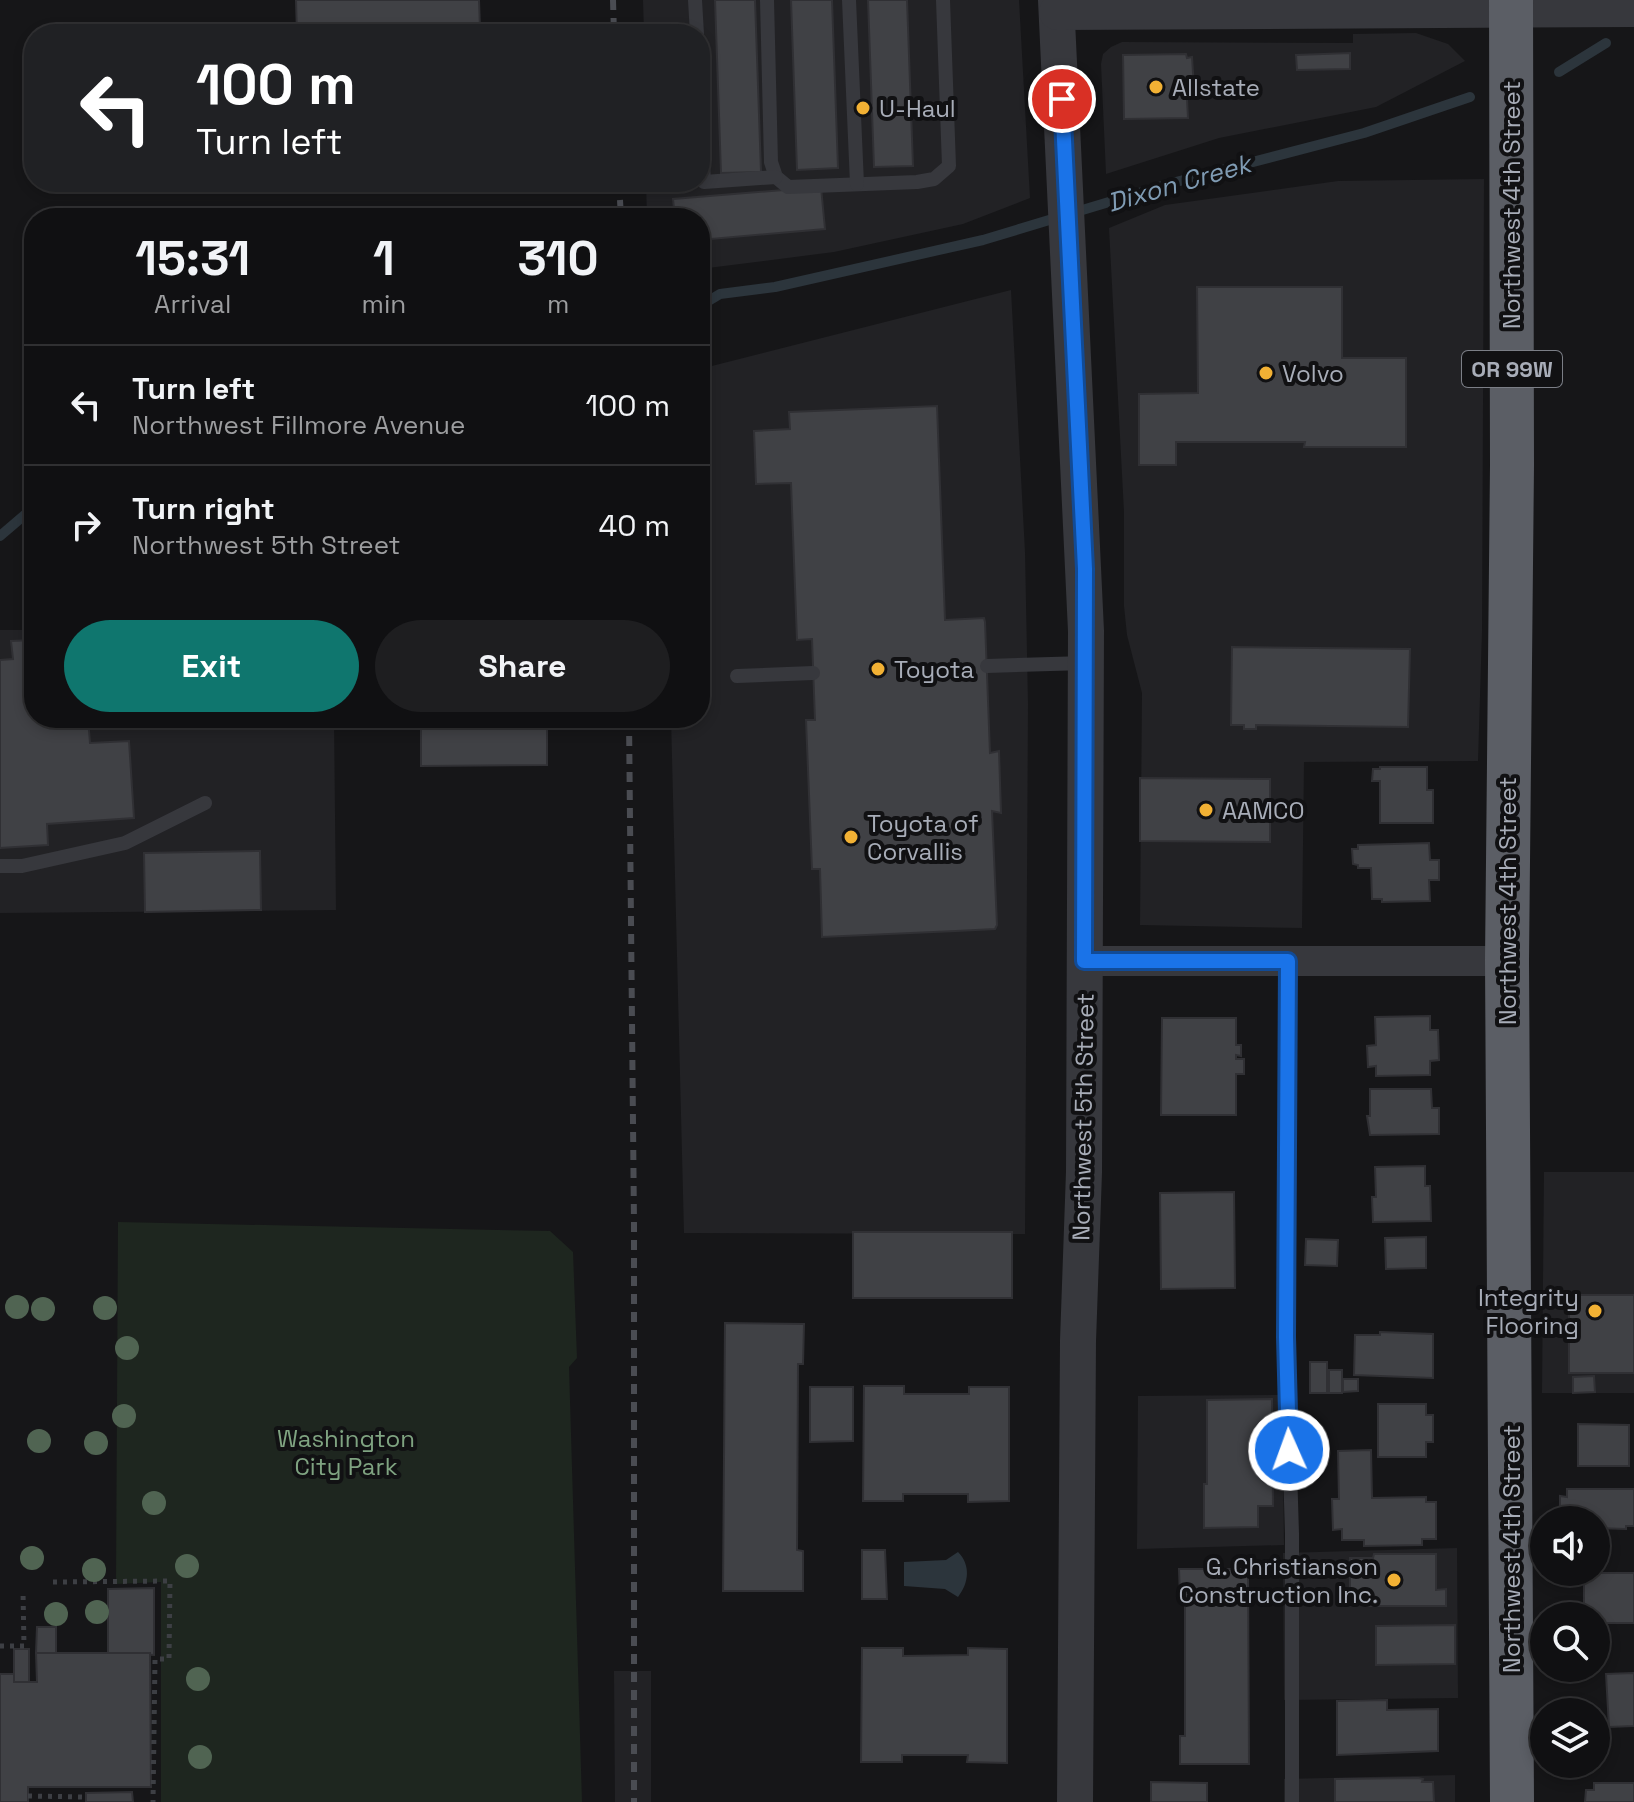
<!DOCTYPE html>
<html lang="en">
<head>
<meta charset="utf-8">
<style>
  body { margin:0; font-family:"Space Grotesk",sans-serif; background:#1e1e20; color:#f1f3f6; height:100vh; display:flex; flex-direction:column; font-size:30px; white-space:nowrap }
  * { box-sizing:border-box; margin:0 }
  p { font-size:26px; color:#9c9d9f }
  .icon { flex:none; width:44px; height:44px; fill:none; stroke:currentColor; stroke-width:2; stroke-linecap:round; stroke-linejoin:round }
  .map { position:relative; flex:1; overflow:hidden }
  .sheet { position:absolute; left:24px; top:208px; width:686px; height:520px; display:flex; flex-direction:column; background:#101012; border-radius:32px; box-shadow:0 4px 12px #0003,0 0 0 2px #303032 }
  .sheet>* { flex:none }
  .top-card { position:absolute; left:24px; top:24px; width:686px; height:168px; border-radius:32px; box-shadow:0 4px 12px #0003,0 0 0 2px #303032; background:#202124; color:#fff; overflow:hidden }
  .controls { position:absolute; left:1530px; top:1506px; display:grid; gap:16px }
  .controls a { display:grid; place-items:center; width:80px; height:80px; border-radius:50%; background:#101012; box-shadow:0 4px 12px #0003,0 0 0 2px #303032; font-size:40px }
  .pin { position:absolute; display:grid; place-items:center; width:68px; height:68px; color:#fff; margin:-34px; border:4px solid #fff; border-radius:50%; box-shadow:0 2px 8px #0007 }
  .me { position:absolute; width:88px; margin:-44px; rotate:358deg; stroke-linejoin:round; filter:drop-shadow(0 0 6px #0008) }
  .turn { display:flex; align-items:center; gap:28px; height:168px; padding:0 40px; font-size:36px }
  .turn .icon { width:104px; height:104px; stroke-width:2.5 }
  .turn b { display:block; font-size:56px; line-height:68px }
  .eta { display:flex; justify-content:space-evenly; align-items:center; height:136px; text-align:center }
  .eta b { font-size:48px; font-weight:700; line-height:56px }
  .button { display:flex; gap:16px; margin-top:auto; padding:16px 40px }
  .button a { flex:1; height:92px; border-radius:48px; background:#0f766e; color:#fff; font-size:32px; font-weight:700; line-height:92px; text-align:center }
  .button a+a { background:#1e1e20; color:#f1f3f6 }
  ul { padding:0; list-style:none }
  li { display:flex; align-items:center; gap:24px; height:120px; padding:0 40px; border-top:2px solid #303032 }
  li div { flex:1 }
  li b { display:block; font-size:30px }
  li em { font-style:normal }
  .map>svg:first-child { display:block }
  .built { fill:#222225 }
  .green { fill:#1e261f }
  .water { fill:#2c353c }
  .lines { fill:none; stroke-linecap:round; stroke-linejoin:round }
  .stream { stroke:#2c353c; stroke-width:10 }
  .building { fill:#404145; stroke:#303034; stroke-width:2 }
  .path { stroke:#3d3f44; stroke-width:5; stroke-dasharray:4 6; stroke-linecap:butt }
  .service { stroke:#37383d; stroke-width:14 }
  .minor { stroke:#37383d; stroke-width:30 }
  .tertiary { stroke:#37383d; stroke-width:36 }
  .trunk { stroke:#5b5e65; stroke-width:44 }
  .rail { stroke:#4a4c52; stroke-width:6; stroke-dasharray:10 8; stroke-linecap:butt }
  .tree { fill:#506452 }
  .route-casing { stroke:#114b97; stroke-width:20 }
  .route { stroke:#1a73e8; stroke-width:14 }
  .poi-dot { fill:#f2b134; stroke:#111113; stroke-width:3 }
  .labels { text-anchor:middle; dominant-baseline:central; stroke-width:8; stroke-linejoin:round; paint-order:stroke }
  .shield { fill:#111113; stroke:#7b7e86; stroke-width:2 }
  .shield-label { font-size:22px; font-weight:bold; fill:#a8adb8 }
  .poi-label { font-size:24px; fill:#a8adb8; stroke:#111113; text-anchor:start }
  .street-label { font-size:24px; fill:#a8adb8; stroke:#111113 }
  .park-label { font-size:24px; fill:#7fa381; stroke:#111113 }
  .water-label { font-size:26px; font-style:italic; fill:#7f9bb3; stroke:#111113 }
</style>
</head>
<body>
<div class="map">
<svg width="1634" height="1802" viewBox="0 0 1634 1802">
  <rect width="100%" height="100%" fill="#161618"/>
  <g class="built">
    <polygon points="643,0 1019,0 1030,198 963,224 834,252 700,269 700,218 647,218 646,182 700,182 700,34 644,34"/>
    <polygon points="1416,33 1448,44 1465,61 1376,107 1219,138 1106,174 1101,64 1103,54 1111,47 1122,42 1353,43 1353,34"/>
    <polygon points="1484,179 1482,631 1478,761 1304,762 1302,928 1140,925 1142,693 1127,635 1124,606 1124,512 1109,228 1165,205 1338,181"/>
    <polygon points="1011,290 1025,552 1028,704 1025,1234 684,1233 671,718 700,718 700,369"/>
    <polygon points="0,630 34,630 34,718 334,718 336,910 0,913"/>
    <polygon points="1544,1172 1634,1172 1634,1393 1542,1393"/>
    <polygon points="1282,1395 1284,1545 1137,1549 1138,1396"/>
    <polygon points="1457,1548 1458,1698 1284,1700 1283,1553"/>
    <polygon points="614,1671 651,1671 651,1802 615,1802"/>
    <polygon points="1455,1775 1455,1802 1284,1802 1284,1779"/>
  </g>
  <polygon class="green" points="118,1222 550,1231 573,1252 577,1358 569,1367 582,1802 161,1802 161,1582 116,1584"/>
  <path class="water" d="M958 1552C971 1565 969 1583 958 1597L945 1589 904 1586V1562L946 1560Z"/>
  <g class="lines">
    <g class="stream">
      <polyline points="1559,72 1606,43"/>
      <polyline points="700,306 720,294 775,287 983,240 1172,183 1364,133 1470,97"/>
      <polyline points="0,536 34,507"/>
    </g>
  </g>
  <g class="building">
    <polygon points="296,0 479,0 480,29 297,34"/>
    <polygon points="715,0 755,0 761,172 721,173"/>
    <polygon points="791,0 832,0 838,168 797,170"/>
    <polygon points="868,0 907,0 913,166 874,167"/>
    <polygon points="1350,53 1350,69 1297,70 1296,55"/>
    <polygon points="1186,54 1187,58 1192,57 1194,88 1194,98 1187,99 1188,118 1124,119 1123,55"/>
    <polygon points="821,187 825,229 700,240 700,218 675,218 673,199"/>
    <polygon points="1197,287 1342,287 1342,358 1406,358 1406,447 1304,447 1305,442 1176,442 1176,465 1139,465 1139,394 1198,393"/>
    <polygon points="937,406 945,620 984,618 985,622 990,753 999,751 1001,813 992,811 997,925 995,929 956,931 822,937 820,869 812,869 806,720 815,720 812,639 797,640 791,483 756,484 754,431 790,429 789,412"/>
    <polygon points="34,640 34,718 88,718 90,743 129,741 134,818 47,824 48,845 0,848 0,660 13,659 11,641"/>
    <polygon points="1232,647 1410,649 1408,727 1256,725 1256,729 1244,729 1244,725 1231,725"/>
    <polygon points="421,718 547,718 547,765 421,766"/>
    <polygon points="1380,767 1427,767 1427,790 1433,790 1433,823 1380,823 1380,781 1372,781 1373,769 1380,769"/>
    <polygon points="1140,778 1270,779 1270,842 1140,841"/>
    <polygon points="1429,843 1430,860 1439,860 1439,880 1429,880 1430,901 1382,902 1382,899 1372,899 1371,868 1358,868 1358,865 1353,864 1352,849 1358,849 1358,845"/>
    <polygon points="260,851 261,910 145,912 144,853"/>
    <polygon points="1430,1016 1430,1030 1438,1030 1439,1060 1430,1061 1430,1075 1376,1076 1376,1066 1368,1067 1367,1046 1376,1045 1375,1017"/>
    <polygon points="1162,1018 1236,1018 1236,1045 1241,1045 1241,1056 1236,1055 1236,1059 1244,1059 1244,1074 1236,1074 1236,1115 1161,1115"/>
    <polygon points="1370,1089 1431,1089 1432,1108 1439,1108 1439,1134 1370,1135 1367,1116 1370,1116"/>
    <polygon points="1425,1166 1425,1186 1430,1186 1431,1221 1373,1222 1372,1197 1376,1197 1375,1167"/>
    <polygon points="1234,1192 1235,1288 1161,1289 1160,1193"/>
    <rect x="853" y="1232" width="159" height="66"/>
    <polygon points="1426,1237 1426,1268 1386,1269 1385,1238"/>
    <polygon points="1306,1239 1338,1240 1337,1266 1305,1265"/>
    <rect x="1569" y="1295" width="65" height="78"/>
    <polygon points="725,1323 804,1324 803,1364 798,1364 797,1550 803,1551 803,1591 723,1591"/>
    <polygon points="1380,1332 1433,1334 1433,1378 1354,1375 1355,1335 1380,1335"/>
    <rect x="1310" y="1362" width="17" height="31"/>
    <rect x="1329" y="1370" width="13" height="23"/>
    <polygon points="1594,1376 1595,1392 1573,1393 1573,1377"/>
    <polygon points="1343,1379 1358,1379 1358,1391 1343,1392"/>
    <polygon points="864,1386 904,1386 904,1394 969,1394 969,1387 1009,1387 1009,1501 968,1502 968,1494 903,1494 903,1501 863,1501"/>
    <polygon points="810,1387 853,1387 853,1441 810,1442"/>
    <polygon points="1272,1399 1273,1506 1258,1506 1258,1527 1204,1528 1204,1484 1207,1484 1207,1400"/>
    <polygon points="1378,1404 1426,1404 1426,1415 1433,1415 1433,1442 1426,1442 1426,1457 1378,1457"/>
    <polygon points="1578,1424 1629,1425 1629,1466 1578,1466"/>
    <polygon points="1371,1450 1372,1498 1426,1497 1426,1502 1436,1502 1436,1539 1422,1539 1422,1545 1364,1546 1364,1540 1342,1540 1342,1529 1333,1530 1332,1499 1339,1499 1338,1451"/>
    <polygon points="1567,1489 1634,1489 1634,1526 1626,1526 1626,1529 1596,1528 1596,1520 1567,1520 1567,1512 1560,1512 1560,1496 1567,1497"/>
    <polygon points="862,1550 885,1550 887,1599 862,1599"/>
    <polygon points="1374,1554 1436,1554 1436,1590 1446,1589 1446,1606 1367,1606 1367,1597 1350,1597 1350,1558 1373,1558"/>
    <polygon points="1179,1569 1248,1569 1249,1764 1180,1764 1180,1736 1185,1736 1185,1597 1180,1597"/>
    <polygon points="1593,1573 1634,1573 1634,1623 1596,1623 1596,1616 1584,1616 1584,1576 1593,1576"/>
    <polygon points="154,1588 154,1655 108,1653 108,1589"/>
    <polygon points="1455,1625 1455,1664 1376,1665 1376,1626"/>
    <polygon points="37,1627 56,1627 56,1653 36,1653"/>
    <polygon points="862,1648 903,1648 903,1656 968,1655 968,1648 1007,1649 1007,1763 967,1762 968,1755 902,1755 902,1762 861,1762"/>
    <rect x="14" y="1649" width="15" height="33"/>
    <polygon points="36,1653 150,1653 151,1787 28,1787 28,1802 0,1802 0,1674 14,1674 14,1682 37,1682"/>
    <polygon points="1634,1673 1634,1726 1609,1727 1606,1674"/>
    <polygon points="1387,1700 1387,1710 1438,1709 1438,1751 1337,1755 1337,1701"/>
    <polygon points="1418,1778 1423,1779 1422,1782 1433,1782 1434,1802 1335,1802 1335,1779"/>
    <polygon points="1151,1782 1207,1783 1207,1802 1151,1802"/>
    <polygon points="1594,1783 1634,1783 1634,1802 1585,1802 1586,1790 1594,1790"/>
    <polygon points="132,1792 133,1802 86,1802 86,1793"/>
  </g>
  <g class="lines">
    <g class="path">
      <polyline points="53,1582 170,1581 169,1659 155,1659 153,1802"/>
      <polyline points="0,1646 24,1646 23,1591"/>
      <polyline points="28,1796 83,1797 83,1802"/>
    </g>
    <g class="service">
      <polyline points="695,0 697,34"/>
      <polyline points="767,0 771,162 776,177 788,187 917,182 934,179 949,166 943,0"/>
      <polyline points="849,0 857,184"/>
      <polyline points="700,101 704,182 776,177"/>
      <polyline points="987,666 1086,663"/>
      <polyline points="737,676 813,673"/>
      <polyline points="0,866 22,866 125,843 205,803"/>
      <polyline points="1288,961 1286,1337 1292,1534 1292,1802"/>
    </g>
    <polyline class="minor" points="1084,961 1507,961"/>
    <g class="tertiary">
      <polyline points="1056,0 1086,631 1084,1172 1078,1341 1075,1802"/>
      <polyline points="1057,12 1634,9"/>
    </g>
    <polyline class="trunk" points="1511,0 1512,465 1507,961 1512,1802"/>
    <g class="rail">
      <polyline points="613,0 614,34"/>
      <polyline points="619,182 621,218"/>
      <polyline points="629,718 634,1224 634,1802"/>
    </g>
  </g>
  <g class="tree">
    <circle cx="17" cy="1307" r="12"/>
    <circle cx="105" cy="1308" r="12"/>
    <circle cx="43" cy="1309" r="12"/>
    <circle cx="127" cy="1348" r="12"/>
    <circle cx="124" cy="1416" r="12"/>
    <circle cx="39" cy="1441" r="12"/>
    <circle cx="96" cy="1443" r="12"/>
    <circle cx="154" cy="1503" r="12"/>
    <circle cx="32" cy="1558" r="12"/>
    <circle cx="187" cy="1566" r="12"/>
    <circle cx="94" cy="1570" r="12"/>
    <circle cx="97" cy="1612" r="12"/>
    <circle cx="56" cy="1614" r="12"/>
    <circle cx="198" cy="1679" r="12"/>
    <circle cx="200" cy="1757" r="12"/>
  </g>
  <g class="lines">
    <g class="route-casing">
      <polyline id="route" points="1062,99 1085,569 1084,961 1288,961 1286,1337 1289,1450"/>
    </g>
    <use href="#route" class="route"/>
  </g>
  <g class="poi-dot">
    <circle cx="1156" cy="87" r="8"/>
    <circle cx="863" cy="108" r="8"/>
    <circle cx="1266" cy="373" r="8"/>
    <circle cx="878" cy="669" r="8"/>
    <circle cx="1206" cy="810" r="8"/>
    <circle cx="851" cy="837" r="8"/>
    <circle cx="1595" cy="1311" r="8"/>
    <circle cx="1394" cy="1580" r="8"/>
  </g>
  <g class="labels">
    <rect class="shield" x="1462" y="351" width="100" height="36" rx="6"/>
    <g class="shield-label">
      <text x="1512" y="369">OR 99W</text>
    </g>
    <g class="poi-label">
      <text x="1172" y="87">Allstate</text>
      <text x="879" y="108">U-Haul</text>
      <text x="1282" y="373">Volvo</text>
      <text x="894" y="669">Toyota</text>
      <text x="1222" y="810">AAMCO</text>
      <text x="867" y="823">Toyota of<tspan x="867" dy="28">Corvallis</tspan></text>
      <text x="1579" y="1297" text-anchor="end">Integrity<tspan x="1579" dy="28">Flooring</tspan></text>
      <text x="1378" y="1566" text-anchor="end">G. Christianson<tspan x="1378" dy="28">Construction Inc.</tspan></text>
    </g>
    <g class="street-label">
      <text transform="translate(1511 205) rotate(-90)">Northwest 4th Street</text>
      <text transform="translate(1507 901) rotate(-90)">Northwest 4th Street</text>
      <text transform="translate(1083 1117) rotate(-89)">Northwest 5th Street</text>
      <text transform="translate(1511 1549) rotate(-90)">Northwest 4th Street</text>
    </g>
    <g class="park-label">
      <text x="346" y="1438">Washington<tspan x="346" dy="28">City Park</tspan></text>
    </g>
    <g class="water-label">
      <text transform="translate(1179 183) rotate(-16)">Dixon Creek</text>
    </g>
  </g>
</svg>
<div class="controls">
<a><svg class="icon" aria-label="sound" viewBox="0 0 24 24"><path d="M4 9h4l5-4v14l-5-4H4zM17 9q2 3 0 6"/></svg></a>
<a><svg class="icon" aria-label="search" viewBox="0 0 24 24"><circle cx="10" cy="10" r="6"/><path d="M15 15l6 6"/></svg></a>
<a><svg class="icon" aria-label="layers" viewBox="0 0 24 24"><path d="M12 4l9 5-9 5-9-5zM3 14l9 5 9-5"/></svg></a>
</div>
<div class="pin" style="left:1062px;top:99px;background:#d93025"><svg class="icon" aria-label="arrive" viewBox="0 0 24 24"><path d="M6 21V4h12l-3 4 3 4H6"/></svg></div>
<svg class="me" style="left:1289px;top:1450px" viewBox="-20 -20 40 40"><circle r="17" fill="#1a73e8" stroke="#fff" stroke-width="3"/><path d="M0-11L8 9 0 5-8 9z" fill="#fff"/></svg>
<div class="top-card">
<div class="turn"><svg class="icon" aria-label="left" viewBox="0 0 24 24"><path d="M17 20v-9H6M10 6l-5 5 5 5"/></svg><div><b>100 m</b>Turn left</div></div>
</div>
<section class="sheet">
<div class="eta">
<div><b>15:31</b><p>Arrival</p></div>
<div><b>1</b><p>min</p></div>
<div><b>310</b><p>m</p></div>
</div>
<ul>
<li><svg class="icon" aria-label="left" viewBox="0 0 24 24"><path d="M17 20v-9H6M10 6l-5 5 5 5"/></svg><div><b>Turn left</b><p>Northwest Fillmore Avenue</p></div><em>100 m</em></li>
<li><svg class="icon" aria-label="right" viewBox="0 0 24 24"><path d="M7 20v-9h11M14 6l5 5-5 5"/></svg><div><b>Turn right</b><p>Northwest 5th Street</p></div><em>40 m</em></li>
</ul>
<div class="button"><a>Exit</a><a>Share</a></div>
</section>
</div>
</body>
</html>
